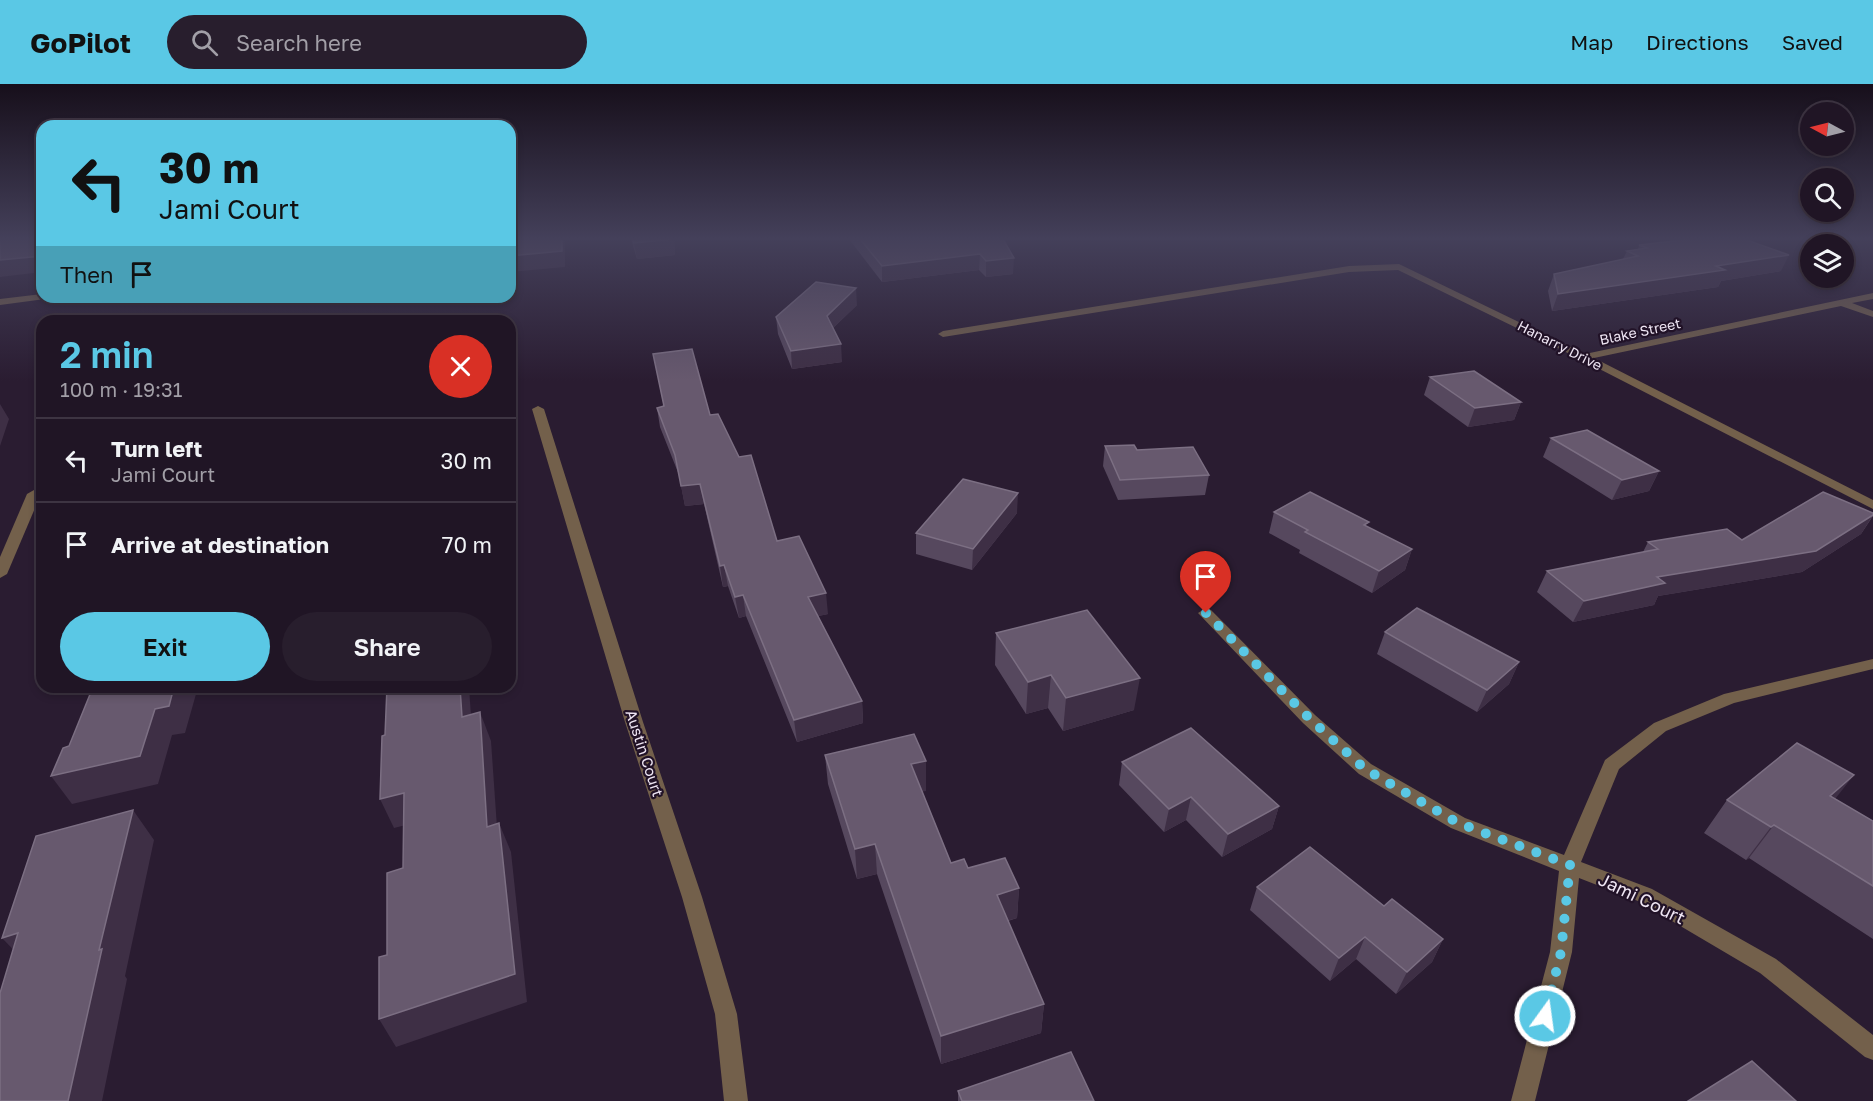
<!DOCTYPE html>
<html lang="en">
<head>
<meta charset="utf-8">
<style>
  body { margin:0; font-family:"Golos Text",sans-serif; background:#281e2d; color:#f1f3f6; height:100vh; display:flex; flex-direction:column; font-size:22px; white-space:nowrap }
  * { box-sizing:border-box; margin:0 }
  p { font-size:20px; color:#a29fa7 }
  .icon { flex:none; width:33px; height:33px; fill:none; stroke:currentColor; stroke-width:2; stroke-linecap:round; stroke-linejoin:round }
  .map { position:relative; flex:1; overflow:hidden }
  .panel { position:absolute; left:36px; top:231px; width:480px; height:378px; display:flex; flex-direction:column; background:#201525; border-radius:18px; box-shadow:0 3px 9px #0003,0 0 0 2px #3d3442 }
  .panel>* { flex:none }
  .guide { position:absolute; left:36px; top:36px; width:480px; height:183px; border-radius:18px; box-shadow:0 3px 9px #0003,0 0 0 2px #3d3442; background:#5ac8e5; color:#111; overflow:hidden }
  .needle { width:39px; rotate:277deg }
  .tools { position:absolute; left:1800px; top:18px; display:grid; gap:12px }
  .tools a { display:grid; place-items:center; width:54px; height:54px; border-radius:50%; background:#201525; box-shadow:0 3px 9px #0003,0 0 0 2px #3d3442; font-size:30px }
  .pin { position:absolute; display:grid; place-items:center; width:51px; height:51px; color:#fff; margin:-62px -26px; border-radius:50% 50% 50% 0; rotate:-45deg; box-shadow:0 0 6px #0007 }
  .pin .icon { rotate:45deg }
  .me { position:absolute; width:66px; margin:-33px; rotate:14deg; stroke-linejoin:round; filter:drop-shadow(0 0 4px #0008) }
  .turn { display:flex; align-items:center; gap:21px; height:126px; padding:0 24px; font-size:27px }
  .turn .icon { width:78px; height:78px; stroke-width:2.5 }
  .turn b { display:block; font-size:42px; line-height:51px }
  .then { display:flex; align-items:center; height:57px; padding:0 24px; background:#0003; gap:12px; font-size:22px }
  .round { display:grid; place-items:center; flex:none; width:63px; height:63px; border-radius:32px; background:#281e2d }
  .summary { display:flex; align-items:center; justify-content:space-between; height:102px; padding:0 24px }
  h1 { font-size:36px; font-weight:600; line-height:45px; color:#5ac8e5 }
  .cta { display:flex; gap:12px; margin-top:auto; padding:12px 24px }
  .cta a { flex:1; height:69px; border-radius:36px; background:#5ac8e5; color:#111; font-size:24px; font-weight:600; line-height:69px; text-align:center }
  .cta a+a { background:#281e2d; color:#f1f3f6 }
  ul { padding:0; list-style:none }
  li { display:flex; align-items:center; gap:18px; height:84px; padding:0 24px; border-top:2px solid #3d3442 }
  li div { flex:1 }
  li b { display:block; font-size:22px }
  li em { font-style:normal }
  header { display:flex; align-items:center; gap:36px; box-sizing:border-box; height:84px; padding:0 30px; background:#5ac8e5; color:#111 }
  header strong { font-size:28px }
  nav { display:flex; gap:33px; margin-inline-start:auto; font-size:21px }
  .search { width:420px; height:54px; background:#281e2d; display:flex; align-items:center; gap:15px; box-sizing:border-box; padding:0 21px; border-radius:33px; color:#a29fa7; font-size:22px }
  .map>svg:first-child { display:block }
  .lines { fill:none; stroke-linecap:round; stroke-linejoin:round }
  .minor { fill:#73604b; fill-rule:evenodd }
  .wall { fill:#56485e }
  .shaded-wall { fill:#3e2f45 }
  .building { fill:#67596e; stroke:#7c6f83; stroke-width:1.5 }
  .route { stroke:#5ac8e5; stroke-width:10; stroke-dasharray:0 18 }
  .labels { text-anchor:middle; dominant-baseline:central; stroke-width:4.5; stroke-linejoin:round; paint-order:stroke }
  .far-street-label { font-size:14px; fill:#eee5f3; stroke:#211227 }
  .street-label { font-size:15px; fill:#eee5f3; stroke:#211227 }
  .near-street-label { font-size:18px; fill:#eee5f3; stroke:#211227 }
</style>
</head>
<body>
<header>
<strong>GoPilot</strong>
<div class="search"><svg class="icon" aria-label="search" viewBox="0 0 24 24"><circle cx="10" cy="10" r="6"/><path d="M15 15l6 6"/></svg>Search here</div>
<nav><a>Map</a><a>Directions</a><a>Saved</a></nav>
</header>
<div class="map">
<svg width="1873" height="1017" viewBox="0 0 1873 1017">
  <rect width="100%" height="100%" fill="#2a1c31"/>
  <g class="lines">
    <g class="minor">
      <polygon points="1399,180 1585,270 1873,209 1873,215 1852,219 1873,227 1873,233 1841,222 1594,274 1873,416 1873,425 1580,275 1398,186 1349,188 943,253 938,250 943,247 1349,182"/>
      <polygon points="42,210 42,213 47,213 45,215 0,221 0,215"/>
      <polygon points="538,322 544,325 643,638 702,813 737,930 748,1017 724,1017 715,930 682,813 625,638 532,325"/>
      <polygon points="34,406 41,410 7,490 0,494 0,473 27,410"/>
      <polygon points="1206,524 1211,526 1315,631 1371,680 1465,734 1564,771 1605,676 1654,639 1724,610 1873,575 1873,585 1734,619 1666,647 1619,685 1581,778 1652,805 1776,875 1873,951 1873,976 1865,973 1760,889 1638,817 1579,794 1572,868 1535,1017 1511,1017 1550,868 1559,787 1451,744 1359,690 1303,639 1201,532 1198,529"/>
    </g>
  </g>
  <g class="wall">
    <polygon points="631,155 674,155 675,171 637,175"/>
    <polygon points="849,155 1003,155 1013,190 986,193 979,186 882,198"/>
    <polygon points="1639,161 1781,187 1721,197 1718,203 1552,227 1548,207 1554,190 1623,175 1627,167 1638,166"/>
    <polygon points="857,221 833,244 842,278 792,285 778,250 776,233"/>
    <polygon points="653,270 710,331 777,457 828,530 818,532 862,617 863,639 797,658 746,532 739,534 728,502 723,503 704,420 685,422 679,391 660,343 657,324 664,323"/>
    <polygon points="1430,293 1521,318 1514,336 1468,343 1424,311"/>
    <polygon points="1551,354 1659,387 1649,407 1612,416 1543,373"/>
    <polygon points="1105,362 1209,391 1205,411 1118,416 1103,382"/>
    <polygon points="1274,428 1368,443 1412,465 1405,486 1372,509 1299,469 1300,466 1269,449"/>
    <polygon points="1017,429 972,486 916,470 916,449"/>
    <polygon points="1873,429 1873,432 1861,450 1802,488 1658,512 1654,521 1573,538 1537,508 1547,487 1643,468 1648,458 1742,456"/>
    <polygon points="1385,548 1519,578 1509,600 1477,628 1377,570"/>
    <polygon points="996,549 1134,626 1063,647 1048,624 1026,630 995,581"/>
    <polygon points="825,671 926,707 922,707 951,779 968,784 1019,804 1017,834 1008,837 1044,920 1041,949 941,980 877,790 857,795 828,700"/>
    <polygon points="1122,678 1279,722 1272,745 1222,773 1186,736 1164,748 1119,701"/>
    <polygon points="1835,715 1873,737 1873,855 1749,774 1746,776 1704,749 1727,716"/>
    <polygon points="1257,803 1384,822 1443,855 1432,878 1396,910 1356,875 1330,897 1250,826"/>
    <polygon points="958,1007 1094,1017 958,1017"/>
  </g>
  <g class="shaded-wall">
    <polygon points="562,155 565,155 565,183 510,188 510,172"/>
    <polygon points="674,155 675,171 637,175 634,159"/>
    <polygon points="980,170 979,186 882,198 882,182"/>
    <polygon points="1789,171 1781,187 1721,197 1718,203 1552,227 1558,210 1716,182"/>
    <polygon points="42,172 42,188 0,193 0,176"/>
    <polygon points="1014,174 1013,190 986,193 986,177"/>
    <polygon points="856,204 857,221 828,249 827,232"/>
    <polygon points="841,260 842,278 792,285 791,267"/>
    <polygon points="1521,318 1514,336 1468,343 1475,324"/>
    <polygon points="0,320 9,335 0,362"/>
    <polygon points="1659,387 1649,407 1612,416 1622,396"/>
    <polygon points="700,400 704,420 685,422 681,402"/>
    <polygon points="1018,409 1017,429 972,486 973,465"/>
    <polygon points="1873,431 1861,450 1802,488 1658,512 1654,521 1573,538 1584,517 1657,493"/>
    <polygon points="1412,465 1405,486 1372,509 1379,487"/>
    <polygon points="724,481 728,502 723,503 720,482"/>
    <polygon points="826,509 828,530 810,534 808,513"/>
    <polygon points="743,511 746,532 739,534 735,513"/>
    <polygon points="1519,578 1509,600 1477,628 1487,606"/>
    <polygon points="1051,591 1048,624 1026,630 1028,598"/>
    <polygon points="1140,594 1134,626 1063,647 1066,614"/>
    <polygon points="174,603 198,603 185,649 172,651 158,700 72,720 51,692 155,625"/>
    <polygon points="460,603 469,603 473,661 462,633"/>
    <polygon points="862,617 863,639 797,658 794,636"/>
    <polygon points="480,628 491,657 499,772 487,743"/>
    <polygon points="926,677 926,707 911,710 911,680"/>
    <polygon points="1854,691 1828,724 1830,712"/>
    <polygon points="404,709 418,738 394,744 380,715"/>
    <polygon points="1191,713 1186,736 1164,748 1169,725"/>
    <polygon points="1279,722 1272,745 1222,773 1228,750"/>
    <polygon points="133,726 154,756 125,892 127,895 102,1017 68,1017 99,866"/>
    <polygon points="499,739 511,768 527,918 396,963 379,935"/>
    <polygon points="1774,741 1749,774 1746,776 1771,743"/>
    <polygon points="875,760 877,790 857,795 855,765"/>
    <polygon points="1019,804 1017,834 995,840 997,811"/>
    <polygon points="18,849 30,883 2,854"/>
    <polygon points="1365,853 1356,875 1330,897 1339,874"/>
    <polygon points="1443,855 1432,878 1396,910 1407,888"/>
    <polygon points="1044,920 1041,949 941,980 941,952"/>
  </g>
  <g class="building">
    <polygon points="0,155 42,155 42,172 0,176"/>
    <polygon points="510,155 562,155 562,167 510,172"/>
    <polygon points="632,155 673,155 634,159"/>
    <polygon points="860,155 1003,155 1014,174 986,177 980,170 882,182"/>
    <polygon points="1691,155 1744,155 1789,171 1716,182 1725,186 1558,210 1554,190 1638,172 1627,167 1647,164 1639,161"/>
    <polygon points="816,198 856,204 827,232 841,260 791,267 776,233"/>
    <polygon points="692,265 710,331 718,330 739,373 751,371 777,457 799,452 826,509 808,513 862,617 794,636 743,511 735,513 724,481 720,482 700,400 681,402 675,371 657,324 664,322 653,270"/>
    <polygon points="1474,287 1521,318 1475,324 1430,293"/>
    <polygon points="1587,346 1659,387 1622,396 1551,354"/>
    <polygon points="1134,361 1137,366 1193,363 1209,391 1120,396 1105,362"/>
    <polygon points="963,395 1018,409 973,465 916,449"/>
    <polygon points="1310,408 1369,438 1364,441 1412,465 1379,487 1305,448 1308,446 1274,428"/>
    <polygon points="1823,408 1873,429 1873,431 1816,467 1657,493 1665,499 1584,517 1547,487 1658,465 1648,458 1727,445 1742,456"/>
    <polygon points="1417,524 1519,578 1487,606 1385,548"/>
    <polygon points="1087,526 1140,594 1066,614 1051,591 1028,598 996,549"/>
    <polygon points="93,603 174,603 169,622 155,625 140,672 51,692 63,664 69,662"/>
    <polygon points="387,603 460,603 462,633 480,628 487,743 499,739 515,890 379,935 379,873 387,871 387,789 403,784 404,709 380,715 382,652 385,651"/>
    <polygon points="1191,644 1279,722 1228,750 1191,713 1169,725 1122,678"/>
    <polygon points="914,650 926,677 911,680 951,779 964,775 968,784 1005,774 1019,804 997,811 1044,920 941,952 875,760 855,765 825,671"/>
    <polygon points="1797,659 1854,691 1830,712 1873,737 1873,802 1774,741 1771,743 1727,716"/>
    <polygon points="133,726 99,866 102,865 68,1017 0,1017 0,909 18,849 2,854 36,752"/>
    <polygon points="1310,763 1384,822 1392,815 1443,855 1407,888 1365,853 1339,874 1257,803"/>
    <polygon points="1071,968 1094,1017 962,1017 958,1007"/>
    <polygon points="1752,977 1796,1017 1688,1017"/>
  </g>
  <linearGradient id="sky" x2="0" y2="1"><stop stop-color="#170f1b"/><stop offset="0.52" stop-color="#44405a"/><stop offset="1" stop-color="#44405a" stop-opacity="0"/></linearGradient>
  <rect width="1873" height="297" fill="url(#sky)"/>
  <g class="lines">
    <polyline class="route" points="1206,529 1310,635 1365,685 1458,739 1570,781 1561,868 1545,932"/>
  </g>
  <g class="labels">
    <g class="far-street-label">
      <text transform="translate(1640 247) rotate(-12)">Blake Street</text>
      <text transform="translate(1560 261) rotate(27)">Hanarry Drive</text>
    </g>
    <g class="street-label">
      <text transform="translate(645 669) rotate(72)">Austin Court</text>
    </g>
    <g class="near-street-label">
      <text transform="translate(1642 814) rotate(26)">Jami Court</text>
    </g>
  </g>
</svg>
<div class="tools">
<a><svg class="needle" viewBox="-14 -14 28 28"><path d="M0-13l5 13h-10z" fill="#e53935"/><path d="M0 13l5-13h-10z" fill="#a29fa7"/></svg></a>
<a><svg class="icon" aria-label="search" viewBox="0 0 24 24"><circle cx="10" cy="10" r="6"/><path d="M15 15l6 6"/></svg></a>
<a><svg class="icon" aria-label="layers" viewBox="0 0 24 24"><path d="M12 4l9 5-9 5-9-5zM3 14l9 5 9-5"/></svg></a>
</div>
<div class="pin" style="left:1206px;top:529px;background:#d93025"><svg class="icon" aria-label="arrive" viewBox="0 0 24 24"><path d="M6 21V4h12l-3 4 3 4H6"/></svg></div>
<svg class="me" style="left:1545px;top:932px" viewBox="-20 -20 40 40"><circle r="17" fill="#5ac8e5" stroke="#fff" stroke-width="3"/><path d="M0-11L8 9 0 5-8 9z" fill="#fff"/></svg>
<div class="guide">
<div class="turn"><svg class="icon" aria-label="left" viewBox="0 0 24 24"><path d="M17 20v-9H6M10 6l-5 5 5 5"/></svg><div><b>30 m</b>Jami Court</div></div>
<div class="then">Then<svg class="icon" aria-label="arrive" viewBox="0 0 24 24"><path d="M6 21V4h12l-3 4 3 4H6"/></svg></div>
</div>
<section class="panel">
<div class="summary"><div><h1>2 min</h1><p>100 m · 19:31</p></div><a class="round" style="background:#d93025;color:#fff"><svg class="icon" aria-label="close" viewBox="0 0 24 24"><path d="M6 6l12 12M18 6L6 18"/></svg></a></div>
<ul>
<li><svg class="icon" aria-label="left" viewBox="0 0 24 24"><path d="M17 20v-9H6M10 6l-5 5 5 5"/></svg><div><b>Turn left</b><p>Jami Court</p></div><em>30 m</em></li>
<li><svg class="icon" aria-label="arrive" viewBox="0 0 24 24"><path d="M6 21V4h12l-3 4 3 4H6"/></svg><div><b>Arrive at destination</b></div><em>70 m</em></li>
</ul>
<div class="cta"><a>Exit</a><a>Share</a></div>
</section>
</div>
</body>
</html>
